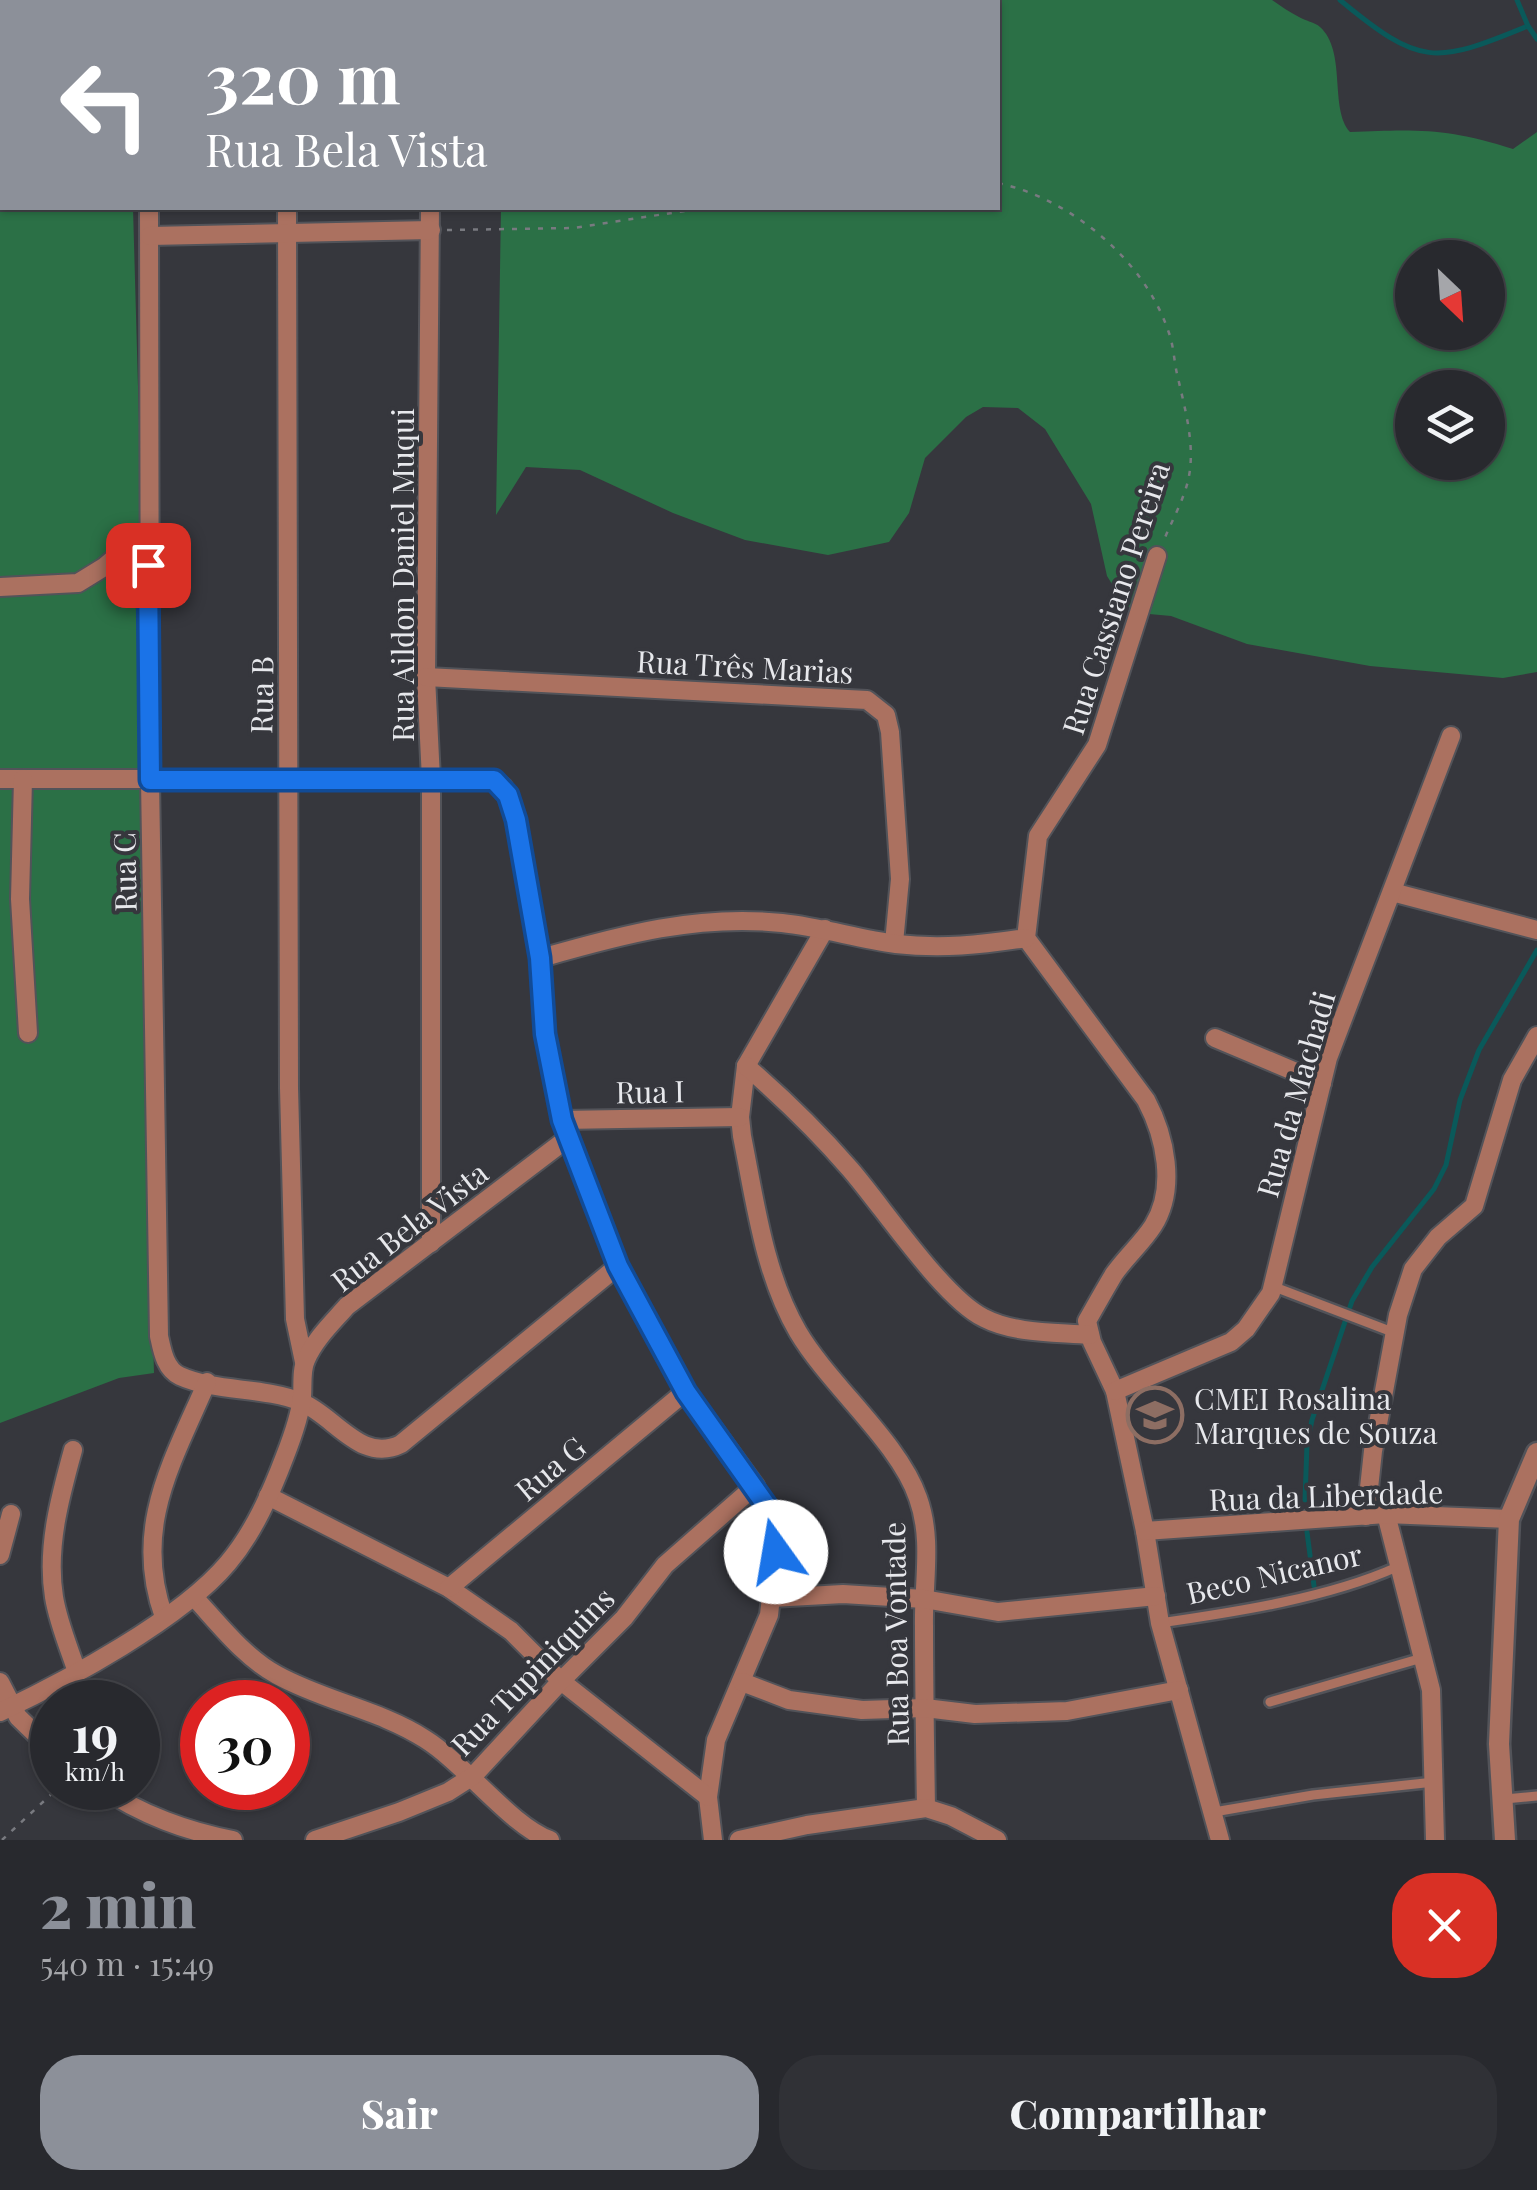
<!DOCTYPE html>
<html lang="pt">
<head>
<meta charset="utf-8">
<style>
  body { margin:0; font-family:"Playfair Display",serif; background:#303136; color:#f1f3f6; height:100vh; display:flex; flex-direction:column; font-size:38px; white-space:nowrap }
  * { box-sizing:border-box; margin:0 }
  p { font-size:32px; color:#a5a6aa }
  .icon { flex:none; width:55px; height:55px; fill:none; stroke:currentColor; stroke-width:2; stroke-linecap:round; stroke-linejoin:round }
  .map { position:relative; height:1840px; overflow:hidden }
  .drawer { display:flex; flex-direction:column; background:#28292e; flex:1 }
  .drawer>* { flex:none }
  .guide { position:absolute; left:0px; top:0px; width:1000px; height:210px; box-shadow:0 2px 8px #0004,0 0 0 2px #44454a; background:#8c9099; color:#fff; overflow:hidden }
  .needle { width:65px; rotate:155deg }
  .controls { position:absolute; left:1395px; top:240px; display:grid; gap:20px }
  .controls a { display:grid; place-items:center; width:110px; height:110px; border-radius:50%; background:#28292e; box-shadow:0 2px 8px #0004,0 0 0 2px #44454a; font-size:50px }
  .speed { position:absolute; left:30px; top:1680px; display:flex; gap:20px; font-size:50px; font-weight:700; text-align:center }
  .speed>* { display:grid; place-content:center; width:130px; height:130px; border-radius:50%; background:#28292e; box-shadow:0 2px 8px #0004,0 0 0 2px #44454a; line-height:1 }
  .speed small { font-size:25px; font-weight:400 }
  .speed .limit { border:15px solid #d22; background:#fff; color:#111 }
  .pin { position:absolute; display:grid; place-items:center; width:85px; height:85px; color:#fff; margin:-42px; border-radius:20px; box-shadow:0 5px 15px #0006 }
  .me { position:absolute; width:110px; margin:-55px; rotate:347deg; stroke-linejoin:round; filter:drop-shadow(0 0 8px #0008) }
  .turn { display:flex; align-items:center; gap:35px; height:210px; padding:0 40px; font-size:45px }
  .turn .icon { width:130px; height:130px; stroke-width:2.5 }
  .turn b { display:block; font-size:70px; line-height:85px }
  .round { display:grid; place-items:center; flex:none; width:105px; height:105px; border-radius:40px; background:#303136 }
  .overview { display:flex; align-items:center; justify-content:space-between; height:170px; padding:0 40px }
  h1 { font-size:60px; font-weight:800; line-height:75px; color:#8c9099 }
  .cta { display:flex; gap:20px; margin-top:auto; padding:20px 40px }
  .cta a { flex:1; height:115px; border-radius:40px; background:#8c9099; color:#fff; font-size:40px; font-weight:800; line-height:115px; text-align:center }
  .cta a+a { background:#303136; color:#f1f3f6 }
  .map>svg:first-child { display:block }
  .green { fill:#2b7046; fill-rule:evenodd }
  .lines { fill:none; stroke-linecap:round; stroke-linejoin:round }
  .stream { stroke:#0a595a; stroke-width:5 }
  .service-casing { stroke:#525359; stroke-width:14 }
  .minor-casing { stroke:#525359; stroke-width:22 }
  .tertiary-casing { stroke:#525359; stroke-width:25 }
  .path { stroke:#797a80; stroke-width:2.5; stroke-dasharray:5 8; stroke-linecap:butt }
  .service { stroke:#ab7160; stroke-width:9 }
  .minor { stroke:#ab7160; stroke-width:18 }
  .tertiary { stroke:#ab7160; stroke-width:20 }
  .route-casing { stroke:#114b97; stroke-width:25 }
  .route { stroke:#1a73e8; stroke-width:18 }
  .labels { text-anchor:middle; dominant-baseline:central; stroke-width:8; stroke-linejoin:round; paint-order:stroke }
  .street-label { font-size:30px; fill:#e7e8ec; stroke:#36373d }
  .poi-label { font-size:30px; fill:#e7e8ec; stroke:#36373d; text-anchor:start }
</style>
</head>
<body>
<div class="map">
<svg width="1537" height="1840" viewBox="0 0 1537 1840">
  <rect width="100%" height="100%" fill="#36373d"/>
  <g class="green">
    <polygon points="0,0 129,0 2,2 2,208 133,208 147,708 139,709 147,833 141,858 154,1373 119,1378 0,1423"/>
    <path d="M504 0H1272C1281 6 1289 12 1299 17 1305 21 1315 22 1320 27 1347 51 1329 109 1350 132 1416 129 1449 128 1513 149L1537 132V672L1503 678 1370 666 1247 644 1171 616 1138 613 1125 605 1107 576 1091 504 1045 429 1018 408 983 407 966 417 925 458 909 513 889 542 828 555 745 540 673 513 580 470 526 467 496 515 501 208H998V2ZM1412 258H1488V332H1412ZM1412 388H1488V462H1412Z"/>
  </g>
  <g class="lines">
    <g class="stream">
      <path d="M1340 0C1420 66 1434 65 1528 26"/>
      <polyline points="1517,0 1528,26 1537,39"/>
      <polyline points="1305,1500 1307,1444 1312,1420 1352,1301 1372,1267 1434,1189 1446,1165 1460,1100 1479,1050 1537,950"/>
      <polyline points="1307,1532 1314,1586"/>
    </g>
    <g class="service-casing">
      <g id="service">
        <polyline points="1272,1286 1395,1333"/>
        <path d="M1160 1623C1236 1612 1328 1598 1397 1567"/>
        <polyline points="1270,1702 1422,1658"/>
        <polyline points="1505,1799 1537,1796"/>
        <polyline points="1214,1812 1313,1795 1434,1782"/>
      </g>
    </g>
    <g class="minor-casing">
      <g id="minor">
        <polyline points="145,0 145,2"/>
        <polyline points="428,0 428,2"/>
        <polyline points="287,2 287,0"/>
        <path d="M149 208 150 780 159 1336C162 1350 165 1369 180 1376 215 1392 265 1387 301 1402 335 1416 361 1464 401 1444L618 1266"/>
        <polyline points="287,208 289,1088 295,1319 304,1362"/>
        <polyline points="430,208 426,677 431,779 431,1243"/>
        <polyline points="150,236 431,230"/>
        <path d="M1157 556 1097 745 1038 836 1026 938 1146 1100C1165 1136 1177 1188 1153 1226 1142 1243 1126 1257 1114 1274 1105 1289 1096 1305 1087 1321L1092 1342 1115 1391 1145 1531 1160 1623 1220 1840"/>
        <polyline points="0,587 78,583 104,567 148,529"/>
        <polyline points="426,677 867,700 886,715 890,732 900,879 894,943"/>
        <polyline points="0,779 431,779 494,781 503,787 512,804 541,958 545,1033 562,1120 618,1266 686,1391 755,1486 774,1529 776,1551 769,1615 716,1740 708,1797 713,1840"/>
        <polyline points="23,779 20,899 28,1033"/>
        <polyline points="1392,892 1537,930"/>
        <path d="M825 929 746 1066 740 1117 742 1136C755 1201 764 1274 798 1332 830 1386 899 1442 918 1498 933 1540 923 1582 924 1626 924 1686 925 1747 926 1808"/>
        <path d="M541 958C621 935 698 914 782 923 821 927 858 939 896 944 941 949 981 945 1026 938"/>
        <polyline points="1215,1038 1322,1083"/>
        <path d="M746 1066C783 1098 818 1132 850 1169 883 1207 943 1298 984 1318 1015 1334 1056 1332 1090 1335"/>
        <polyline points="562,1120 740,1117"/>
        <polyline points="1115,1391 1231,1342 1246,1329 1271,1293 1328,1058 1451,736"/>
        <path d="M73 1450C60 1497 46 1548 54 1597 58 1622 69 1648 77 1672"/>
        <polyline points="268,1496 449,1588 511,1631 561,1681 708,1797"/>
        <polyline points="1386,1514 1431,1690 1435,1840"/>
        <polyline points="1366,1516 1373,1451 1398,1315 1413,1269 1438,1237 1474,1206 1512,1080 1537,1036"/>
        <polyline points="1145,1531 1386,1514 1509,1519"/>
        <polyline points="0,1555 11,1514"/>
        <polyline points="449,1588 686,1391"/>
        <path d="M194 1597C219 1624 244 1657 277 1675 324 1701 380 1710 425 1739 465 1764 511 1826 550 1840"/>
        <polyline points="771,1598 843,1594 924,1599 998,1612 1156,1596"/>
        <path d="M164 1617C132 1528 172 1463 207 1382"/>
        <polyline points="0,1682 18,1717 52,1750"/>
        <polyline points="742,1682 789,1700 862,1710 925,1708 975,1714 1067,1711 1179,1690"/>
        <path d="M0 1712C68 1680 181 1619 228 1563 254 1532 271 1493 285 1456 292 1438 300 1416 302 1397 303 1386 301 1370 306 1360 314 1340 333 1322 347 1306L568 1138"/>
        <path d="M103 1788C139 1814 189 1832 233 1840"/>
        <polyline points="315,1840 399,1812 448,1792 473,1776 561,1681 624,1618 665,1565 755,1486"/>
        <polyline points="739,1840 807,1825 926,1808 951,1816 997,1840"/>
      </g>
    </g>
    <g class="tertiary-casing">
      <polyline id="tertiary" points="1505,1840 1499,1744 1509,1519 1537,1453"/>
    </g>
    <g class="path">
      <path d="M998 183C1071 199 1145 260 1169 333 1174 347 1174 363 1178 378 1185 409 1195 444 1189 476 1185 498 1172 520 1164 540"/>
      <polyline points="447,230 573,228 704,208"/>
      <polyline points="2,1840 58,1788"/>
    </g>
    <use href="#service" class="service"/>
    <use href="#minor" class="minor"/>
    <use href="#tertiary" class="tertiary"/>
  </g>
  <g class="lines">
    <g class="route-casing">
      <polyline id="route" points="148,565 150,780 494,780 508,795 516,820 540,958 545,1034 562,1120 618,1266 686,1392 766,1505 774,1529 776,1552"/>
    </g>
    <use href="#route" class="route"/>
  </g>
  <defs>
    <g id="school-ring" transform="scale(2.875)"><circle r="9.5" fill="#36373d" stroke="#8d6e63" stroke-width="1.5"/><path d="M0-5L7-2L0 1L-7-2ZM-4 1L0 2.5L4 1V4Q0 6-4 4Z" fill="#8d6e63"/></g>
  </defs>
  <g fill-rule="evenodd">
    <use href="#school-ring" x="1155" y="1415"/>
  </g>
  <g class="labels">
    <g class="street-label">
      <text transform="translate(402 575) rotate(-90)">Rua Aildon Daniel Muqui</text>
      <text transform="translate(1115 598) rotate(-72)">Rua Cassiano Pereira</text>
      <text transform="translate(745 666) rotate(3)">Rua Três Marias</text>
      <text transform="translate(261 695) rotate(-89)">Rua B</text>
      <text transform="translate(124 872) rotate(-91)">Rua C</text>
      <text transform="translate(650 1091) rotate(-1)">Rua I</text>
      <text transform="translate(1295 1094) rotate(-74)">Rua da Machadi</text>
      <text transform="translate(409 1226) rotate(-38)">Rua Bela Vista</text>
      <text transform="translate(550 1468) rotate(-40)">Rua G</text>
      <text transform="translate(1326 1495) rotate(-2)">Rua da Liberdade</text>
      <text transform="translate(1274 1573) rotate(-13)">Beco Nicanor</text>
      <text transform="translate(895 1634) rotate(-91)">Rua Boa Vontade</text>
      <text transform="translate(532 1671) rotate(-46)">Rua Tupiniquins</text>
    </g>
    <g class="poi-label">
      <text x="1194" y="1398">CMEI Rosalina<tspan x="1194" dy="34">Marques de Souza</tspan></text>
    </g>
  </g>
</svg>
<div class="controls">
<a><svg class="needle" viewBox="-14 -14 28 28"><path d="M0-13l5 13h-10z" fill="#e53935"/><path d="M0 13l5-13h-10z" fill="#a5a6aa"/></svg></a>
<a><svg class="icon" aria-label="layers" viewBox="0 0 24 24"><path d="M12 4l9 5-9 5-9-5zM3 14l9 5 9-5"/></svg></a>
</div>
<div class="speed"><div>19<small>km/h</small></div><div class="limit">30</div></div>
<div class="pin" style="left:148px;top:565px;background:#d93025"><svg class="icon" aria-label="arrive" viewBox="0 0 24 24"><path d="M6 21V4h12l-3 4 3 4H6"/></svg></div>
<svg class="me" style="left:776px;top:1552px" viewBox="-20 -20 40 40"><circle r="19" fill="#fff"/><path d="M0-13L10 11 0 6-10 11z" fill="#1a73e8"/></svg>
<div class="guide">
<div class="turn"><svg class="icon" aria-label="left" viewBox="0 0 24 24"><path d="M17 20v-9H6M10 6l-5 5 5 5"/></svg><div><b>320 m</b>Rua Bela Vista</div></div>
</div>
</div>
<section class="drawer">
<div class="overview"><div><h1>2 min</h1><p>540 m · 15:49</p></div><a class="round" style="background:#d93025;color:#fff"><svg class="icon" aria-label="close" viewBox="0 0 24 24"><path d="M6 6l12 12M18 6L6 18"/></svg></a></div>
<div class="cta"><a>Sair</a><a>Compartilhar</a></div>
</section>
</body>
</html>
